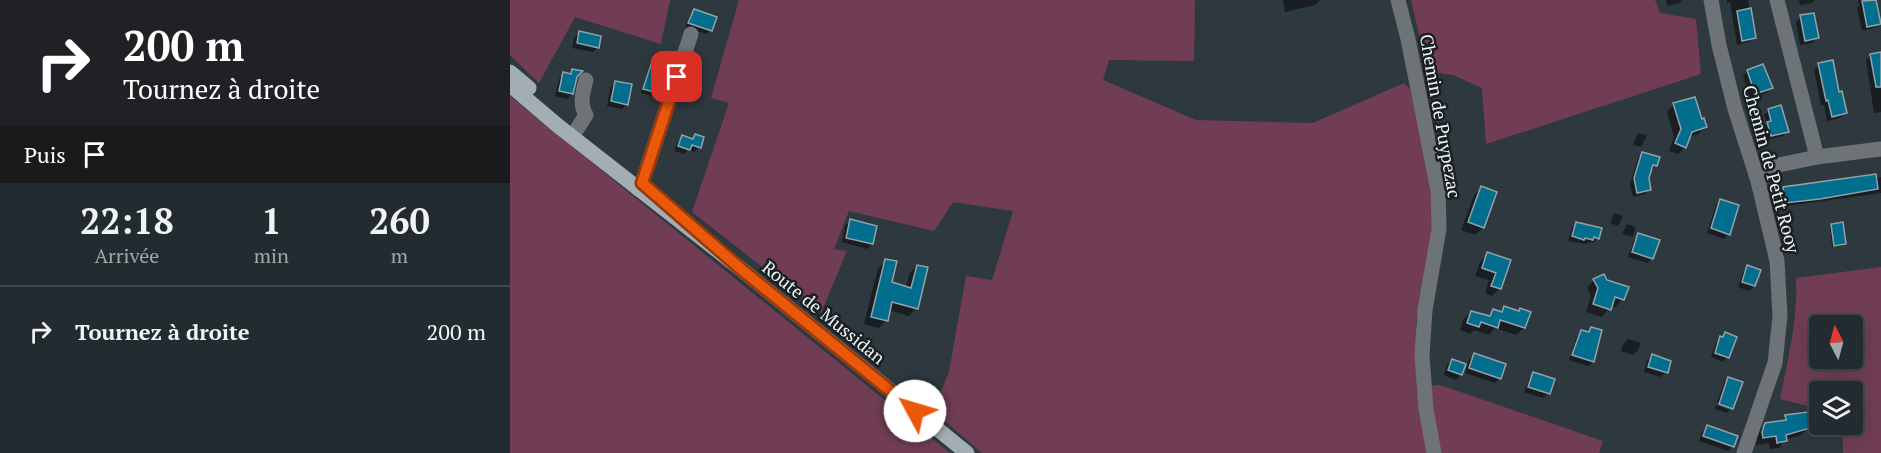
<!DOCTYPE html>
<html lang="fr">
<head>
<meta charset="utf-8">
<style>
  body { margin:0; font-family:"PT Serif",serif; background:#2e373b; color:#f1f3f6; height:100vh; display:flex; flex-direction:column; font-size:22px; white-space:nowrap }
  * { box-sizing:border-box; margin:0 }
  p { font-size:20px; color:#a2a7aa }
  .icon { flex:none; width:33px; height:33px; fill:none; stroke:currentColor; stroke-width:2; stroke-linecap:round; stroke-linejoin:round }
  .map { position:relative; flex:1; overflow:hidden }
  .drawer { display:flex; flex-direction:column; background:#222b2f; width:510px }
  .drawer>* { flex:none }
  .guide { background:#202124; color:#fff; overflow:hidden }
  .needle { width:39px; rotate:354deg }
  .fabs { position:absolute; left:1299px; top:315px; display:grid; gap:12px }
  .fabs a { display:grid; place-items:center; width:54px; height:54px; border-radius:6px; background:#222b2f; box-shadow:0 6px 24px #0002,0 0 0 2px #3f474b; font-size:30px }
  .pin { position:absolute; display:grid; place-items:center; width:51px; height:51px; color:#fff; margin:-26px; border-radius:12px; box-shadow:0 3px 9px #0006 }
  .me { position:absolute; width:66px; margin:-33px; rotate:309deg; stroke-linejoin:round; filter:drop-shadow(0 0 4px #0008) }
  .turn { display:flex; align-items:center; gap:21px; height:126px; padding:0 24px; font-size:27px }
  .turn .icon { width:78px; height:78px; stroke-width:2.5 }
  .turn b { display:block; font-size:42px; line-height:51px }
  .then { display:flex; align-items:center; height:57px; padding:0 24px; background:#0003; gap:12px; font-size:22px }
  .eta { display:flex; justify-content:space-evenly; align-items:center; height:102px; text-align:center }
  .eta b { font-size:36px; font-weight:800; line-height:42px }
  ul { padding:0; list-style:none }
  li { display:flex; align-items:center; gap:18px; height:90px; padding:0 24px; border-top:2px solid #3f474b }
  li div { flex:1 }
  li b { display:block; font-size:22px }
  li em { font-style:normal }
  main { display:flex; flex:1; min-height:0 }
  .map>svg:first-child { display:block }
  .green { fill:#703d54; fill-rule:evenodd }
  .shadow { fill:#0007 }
  .building { fill:#016e8e; stroke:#94a1a8; stroke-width:1.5 }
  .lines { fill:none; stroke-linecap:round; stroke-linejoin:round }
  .minor { stroke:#6d7376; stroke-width:15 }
  .major { stroke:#a2aeb3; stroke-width:15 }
  .route-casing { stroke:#983908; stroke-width:15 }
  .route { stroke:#ea580c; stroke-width:10 }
  .labels { text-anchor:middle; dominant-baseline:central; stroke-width:5; stroke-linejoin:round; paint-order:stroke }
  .street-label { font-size:18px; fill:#edf5f8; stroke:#1a2022 }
</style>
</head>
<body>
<main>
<section class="drawer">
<div class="guide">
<div class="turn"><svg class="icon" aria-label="right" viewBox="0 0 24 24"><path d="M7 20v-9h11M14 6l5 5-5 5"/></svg><div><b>200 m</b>Tournez à droite</div></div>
<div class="then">Puis<svg class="icon" aria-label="arrive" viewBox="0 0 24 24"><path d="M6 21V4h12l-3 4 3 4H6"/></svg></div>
</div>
<div class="eta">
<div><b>22:18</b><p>Arrivée</p></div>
<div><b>1</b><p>min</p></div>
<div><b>260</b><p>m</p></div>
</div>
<ul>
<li><svg class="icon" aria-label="right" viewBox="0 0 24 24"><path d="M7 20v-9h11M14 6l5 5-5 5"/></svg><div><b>Tournez à droite</b></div><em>200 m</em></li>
</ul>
</section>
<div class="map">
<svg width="1371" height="453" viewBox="0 0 1371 453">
  <rect width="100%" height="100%" fill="#2e393f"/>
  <g class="green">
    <polygon points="0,0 160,0 151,44 65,17 29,83 0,55"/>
    <polygon points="229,0 685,0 684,61 599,60 593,80 686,120 803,123 894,83 900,89 920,178 922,228 906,321 908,387 930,385 1093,441 1089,453 472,453 423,411 439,372 456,276 482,280 503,211 443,202 424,231 339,211 324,249 337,251 311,313 182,212 219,103 201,98"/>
    <polygon points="901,0 1145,0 1150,13 1186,19 1191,74 976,144 972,88 943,75 923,72 909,35"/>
    <polygon points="0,96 38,127 440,453 0,453"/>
    <path d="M1371 267V453H1333L1332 425 1342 424V392H1310L1309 409 1270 399C1278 359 1288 319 1286 278ZM1310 326H1342V358H1310Z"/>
  </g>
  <g class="shadow">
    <polygon points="773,0 810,0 805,5 775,12"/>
    <polygon points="1156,0 1172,0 1169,3 1157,6"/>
    <polygon points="1217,0 1238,0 1244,37 1239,42 1227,45 1220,2 1217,3"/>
    <polygon points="1289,0 1305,0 1302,3 1290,5"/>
    <polygon points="1348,0 1365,0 1369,23 1364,28 1352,31 1347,8 1349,6"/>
    <polygon points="184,11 201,30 197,34 175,27 180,15"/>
    <polygon points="1291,17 1307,38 1302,43 1290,45 1286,22"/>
    <polygon points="69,33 88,47 83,52 62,48 64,38"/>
    <polygon points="1371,53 1371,112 1364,113 1356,60 1361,55"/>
    <polygon points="143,60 150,93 146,97 131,93 140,64"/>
    <polygon points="1309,65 1328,94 1335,113 1330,118 1317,121 1314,105 1311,105 1304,70"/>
    <polygon points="63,70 65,76 62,94 57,99 45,96 49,79 54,74 58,75"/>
    <polygon points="1238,71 1261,88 1256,93 1240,98 1233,76"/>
    <polygon points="105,83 117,104 112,109 97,106 100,88"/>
    <polygon points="1164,104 1191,120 1195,127 1188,134 1179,137 1175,147 1168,154 1159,151 1164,137 1157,112"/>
    <polygon points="1258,111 1277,131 1273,136 1257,140 1253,128 1257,124 1254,115"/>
    <polygon points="1128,133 1137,135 1131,147 1123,145"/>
    <polygon points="173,136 182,140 186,136 189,147 184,152 178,150 174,154 164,151 168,141"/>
    <polygon points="1133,153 1146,165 1137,178 1140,189 1135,194 1123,197 1120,184 1128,158"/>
    <polygon points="1371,177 1371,193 1270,207 1269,194 1274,189"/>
    <polygon points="972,188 973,228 965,235 951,230 964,195"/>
    <polygon points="1211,201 1218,234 1214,239 1197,233 1206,205"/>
    <polygon points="1104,213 1113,216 1108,226 1100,223"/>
    <polygon points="340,221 362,244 357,249 332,242 335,226"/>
    <polygon points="1067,223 1091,229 1088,238 1083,243 1079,242 1076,244 1058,241 1062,228"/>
    <polygon points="1117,224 1126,227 1123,237 1112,234"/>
    <polygon points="1322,225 1334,244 1332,246 1322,247 1320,227"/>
    <polygon points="1128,235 1148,241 1142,259 1137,263 1118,257 1124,240"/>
    <polygon points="978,254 999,261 990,288 982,296 975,293 979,280 965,276 970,262"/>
    <polygon points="376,261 380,283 396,288 399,274 407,266 406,308 399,316 378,310 376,320 369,328 354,324 368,268"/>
    <polygon points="1238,267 1244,286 1239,291 1228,287 1233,272"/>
    <polygon points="1084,280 1113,299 1105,307 1101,305 1092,317 1076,312 1081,296 1077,288"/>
    <polygon points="994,308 1014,328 1006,335 985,328 979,335 964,330 960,334 950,330 953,320 961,312 977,317 983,311 989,313"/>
    <polygon points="1081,328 1083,362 1078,366 1059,360 1067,336 1071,332 1077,333"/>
    <polygon points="1215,334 1218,357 1213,362 1201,357 1206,343"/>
    <polygon points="1118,339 1131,343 1128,350 1123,355 1111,351 1113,344"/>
    <polygon points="964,355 990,378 985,383 955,373 959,360"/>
    <polygon points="1142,356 1156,372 1151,377 1134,372 1137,361"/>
    <polygon points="942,360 951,375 946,380 934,375 937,365"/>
    <polygon points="1024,374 1038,393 1033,398 1014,392 1019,379"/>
    <polygon points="1218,379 1222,408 1221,409 1221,407 1207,402 1214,383"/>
    <polygon points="1206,405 1220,410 1217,413 1205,409"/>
    <polygon points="1276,417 1298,428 1291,435 1276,439 1269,448 1260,449 1259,443 1246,445 1248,432 1255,424 1270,422"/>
    <polygon points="1197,427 1223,446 1218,451 1189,441 1192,432"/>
  </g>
  <g class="building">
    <polygon points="1366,0 1371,24 1357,27 1352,1"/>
    <polygon points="1241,8 1246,38 1232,41 1227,11"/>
    <polygon points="184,9 207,17 202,31 178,23"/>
    <polygon points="1304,13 1309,38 1295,41 1290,15"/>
    <polygon points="69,31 91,36 89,48 67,43"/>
    <polygon points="1371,52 1371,87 1366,87 1360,54"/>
    <polygon points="143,58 161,64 151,94 133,89"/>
    <polygon points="1323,60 1329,92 1332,91 1337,113 1322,117 1318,100 1316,101 1308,63"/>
    <polygon points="1253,64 1263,88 1245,94 1237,70"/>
    <polygon points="62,69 73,71 67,77 63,94 49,91 53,72 61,74"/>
    <polygon points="105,81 122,84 118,105 101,101"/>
    <polygon points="1185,97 1192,119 1194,118 1197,127 1182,132 1176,148 1165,143 1171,129 1163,103"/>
    <polygon points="1271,105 1279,132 1261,136 1257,122 1261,121 1258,109"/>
    <polygon points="185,134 194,137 191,148 182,145 180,150 168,146 172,135 183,139"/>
    <polygon points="1132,152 1150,157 1147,166 1143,165 1139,178 1141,190 1127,193 1124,178"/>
    <polygon points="1366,174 1368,189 1310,199 1275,203 1273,187"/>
    <polygon points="971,186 987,192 974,228 958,222"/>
    <polygon points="1210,199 1229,205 1220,235 1201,228"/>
    <polygon points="340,219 367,226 363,244 336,238"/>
    <polygon points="1066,222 1092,228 1089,239 1084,237 1083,240 1075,238 1074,240 1062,236"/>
    <polygon points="1333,222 1336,244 1324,246 1321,224"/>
    <polygon points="1128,233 1150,240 1143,259 1122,252"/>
    <polygon points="977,252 1001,260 991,289 981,286 986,273 972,268"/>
    <polygon points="375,259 387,261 382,282 401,288 407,265 418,267 408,309 382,302 378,321 361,317"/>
    <polygon points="1237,265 1251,270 1245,286 1232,282"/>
    <polygon points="1094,274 1097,280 1119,287 1114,300 1105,297 1101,310 1083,304 1088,288 1083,279"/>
    <polygon points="994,306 1009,311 1010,308 1021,312 1015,328 990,320 988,328 971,322 969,327 957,323 961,311 980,316 983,309 992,312"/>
    <polygon points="1081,327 1092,330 1084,362 1062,355 1071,330 1079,332"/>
    <polygon points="1215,332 1227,337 1219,358 1205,353 1210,336 1213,337"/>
    <polygon points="964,353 996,364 991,379 959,368"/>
    <polygon points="1142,354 1161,361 1158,373 1138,367"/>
    <polygon points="942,359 956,364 952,375 938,370"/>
    <polygon points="1023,372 1045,379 1040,394 1018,387"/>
    <polygon points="1218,377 1233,382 1223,409 1209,404"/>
    <polygon points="1298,412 1300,428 1276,435 1277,441 1267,443 1266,436 1253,438 1252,432 1255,423 1276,420 1275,415"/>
    <polygon points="1197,425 1228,436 1224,447 1193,436"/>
  </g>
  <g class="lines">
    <g class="minor">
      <polyline points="888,0 898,39 928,190 929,229 915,310 912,355 916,409 924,453"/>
      <polyline points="1201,0 1209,45 1225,109 1248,181 1267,261 1270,316 1265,363 1234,453"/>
      <polyline points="1267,0 1307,157"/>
      <path d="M67 129 76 115C69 104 73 92 76 80"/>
      <polyline points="1248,181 1264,166 1307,157 1371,149"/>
      <polyline points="128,189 132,183 181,34"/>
    </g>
    <g class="major">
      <polyline points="0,72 19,88"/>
      <polyline points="0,85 47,125 231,269 457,453"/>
    </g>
  </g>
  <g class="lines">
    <g class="route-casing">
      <polyline id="route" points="167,77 132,183 231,269 405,411"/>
    </g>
    <use href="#route" class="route"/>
  </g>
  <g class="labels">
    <g class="street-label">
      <text transform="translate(931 116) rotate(80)">Chemin de Puypezac</text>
      <text transform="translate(1262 169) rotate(75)">Chemin de Petit Rooy</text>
      <text transform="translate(314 312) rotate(39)">Route de Mussidan</text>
    </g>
  </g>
</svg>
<div class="fabs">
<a><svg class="needle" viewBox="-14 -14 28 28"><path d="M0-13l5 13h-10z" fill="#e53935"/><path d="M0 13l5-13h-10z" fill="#a2a7aa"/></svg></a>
<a><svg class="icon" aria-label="layers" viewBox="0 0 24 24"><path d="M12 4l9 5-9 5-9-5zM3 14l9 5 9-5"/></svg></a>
</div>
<div class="pin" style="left:167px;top:77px;background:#d93025"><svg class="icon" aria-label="arrive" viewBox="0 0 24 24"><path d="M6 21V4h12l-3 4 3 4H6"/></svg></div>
<svg class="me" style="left:405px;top:411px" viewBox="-20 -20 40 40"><circle r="19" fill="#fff"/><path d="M0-13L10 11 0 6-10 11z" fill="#ea580c"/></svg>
</div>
</main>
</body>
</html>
